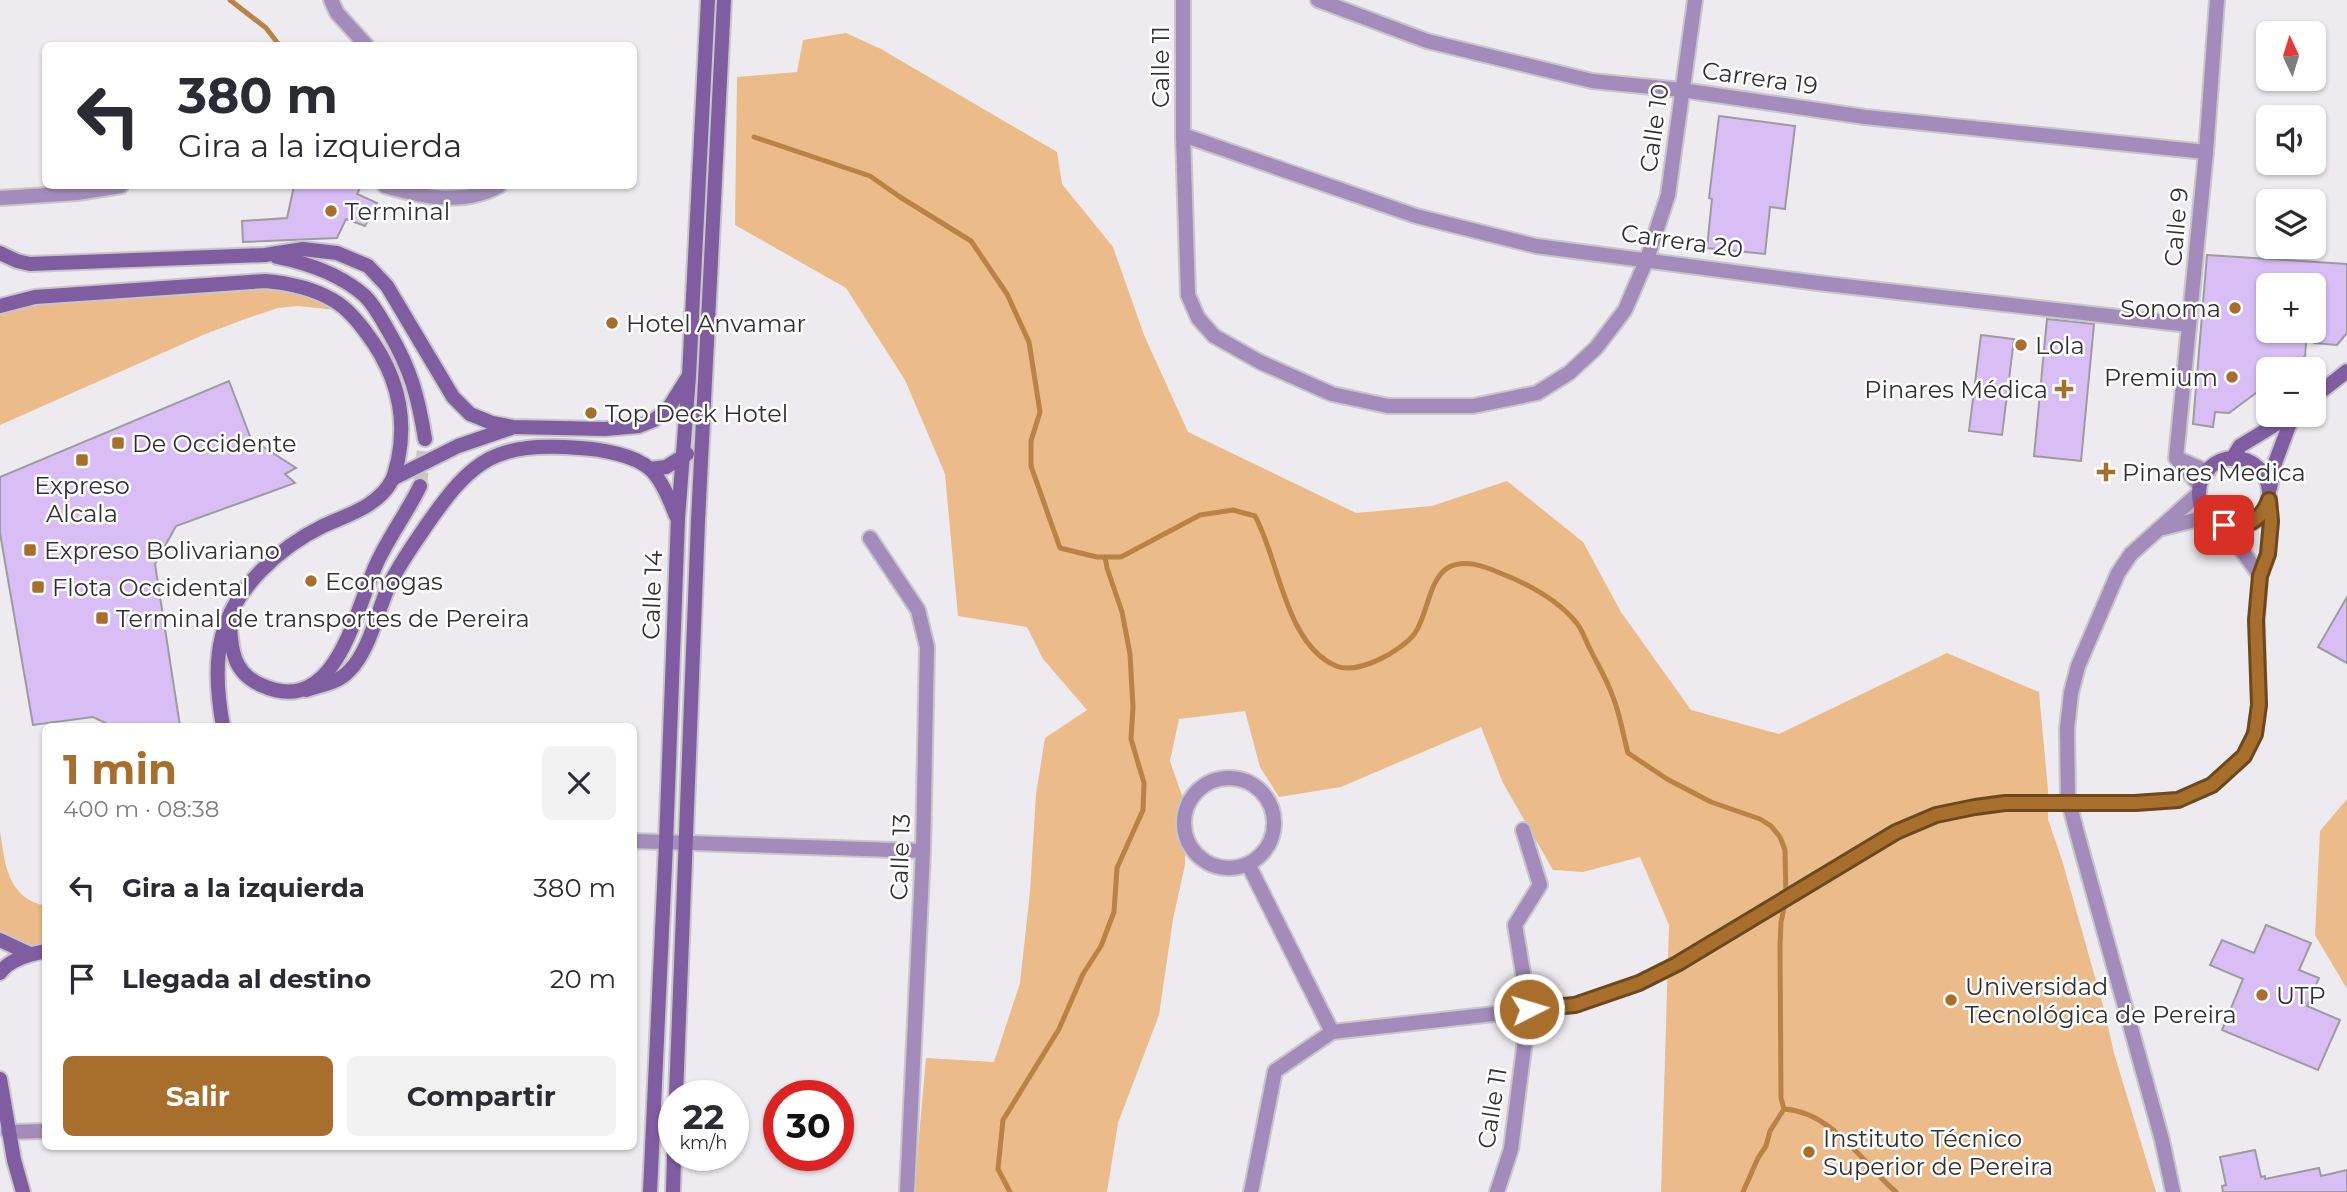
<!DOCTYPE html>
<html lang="es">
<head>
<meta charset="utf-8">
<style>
  body { margin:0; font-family:Montserrat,sans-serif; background:#f2f2f3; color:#2b2b33; height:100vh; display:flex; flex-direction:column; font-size:26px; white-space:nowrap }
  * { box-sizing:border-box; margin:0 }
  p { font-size:23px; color:#7c7c81 }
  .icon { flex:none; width:38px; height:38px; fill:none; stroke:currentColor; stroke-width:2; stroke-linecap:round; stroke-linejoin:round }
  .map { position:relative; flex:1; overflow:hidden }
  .panel { position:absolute; left:42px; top:723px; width:595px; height:427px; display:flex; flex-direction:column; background:#fff; border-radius:10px; box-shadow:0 2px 5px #0004 }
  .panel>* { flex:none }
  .hud { position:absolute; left:42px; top:42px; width:595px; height:147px; border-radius:10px; box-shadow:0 2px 5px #0004; background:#fff; color:#2b2b33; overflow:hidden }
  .needle { width:46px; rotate:356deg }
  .fabs { position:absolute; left:2256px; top:21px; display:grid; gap:14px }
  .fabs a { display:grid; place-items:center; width:70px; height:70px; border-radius:10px; background:#fff; box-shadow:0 2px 5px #0004; font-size:35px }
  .speed { position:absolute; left:658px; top:1080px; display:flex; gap:14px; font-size:35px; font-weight:700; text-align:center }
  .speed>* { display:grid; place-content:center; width:91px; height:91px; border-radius:50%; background:#fff; box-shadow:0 2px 5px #0004; line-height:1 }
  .speed small { font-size:18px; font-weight:400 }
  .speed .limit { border:10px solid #d22; background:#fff; color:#111 }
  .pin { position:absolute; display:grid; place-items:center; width:60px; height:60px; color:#fff; margin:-30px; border-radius:14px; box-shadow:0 4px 10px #0006 }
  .me { position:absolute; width:77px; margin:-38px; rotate:85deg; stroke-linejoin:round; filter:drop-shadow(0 0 5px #0008) }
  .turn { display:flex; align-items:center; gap:24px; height:147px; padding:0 21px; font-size:32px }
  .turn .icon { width:91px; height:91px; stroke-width:2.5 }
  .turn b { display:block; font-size:49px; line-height:60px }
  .round { display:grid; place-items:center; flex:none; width:74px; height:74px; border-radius:10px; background:#f2f2f3 }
  .summary { display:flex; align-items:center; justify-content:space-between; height:119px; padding:0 21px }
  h1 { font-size:42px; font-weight:700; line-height:52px; color:#a76e2c }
  .cta { display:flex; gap:14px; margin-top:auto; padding:14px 21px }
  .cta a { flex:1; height:80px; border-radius:10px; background:#a76e2c; color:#fff; font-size:28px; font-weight:700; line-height:80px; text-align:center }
  .cta a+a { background:#f2f2f3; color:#2b2b33 }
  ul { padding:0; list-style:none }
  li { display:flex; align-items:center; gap:21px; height:91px; padding:0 21px }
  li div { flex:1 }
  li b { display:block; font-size:26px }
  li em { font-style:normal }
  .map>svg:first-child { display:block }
  .green { fill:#ebbb89 }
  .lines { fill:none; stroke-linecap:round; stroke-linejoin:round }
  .stream { stroke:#ba8346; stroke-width:5 }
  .building { fill:#d9bef6; stroke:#9d9b9f; stroke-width:2 }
  .secondary-tunnel { stroke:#c8c6c9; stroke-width:14; stroke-dasharray:14 7; stroke-linecap:butt }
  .street-casing { stroke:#c8c6c9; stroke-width:18 }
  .secondary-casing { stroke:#c8c6c9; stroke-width:18 }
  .street { stroke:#a38cbb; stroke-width:14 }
  .secondary { stroke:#805ca1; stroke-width:14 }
  .street-bridge-casing { stroke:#c8c6c9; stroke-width:18; stroke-linecap:butt }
  .street-bridge { stroke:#a38cbb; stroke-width:14 }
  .route-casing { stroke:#6d481d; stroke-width:18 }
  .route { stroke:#a76e2c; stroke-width:12 }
  .poi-dot { fill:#a76e2c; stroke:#fff; stroke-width:2.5 }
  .labels { text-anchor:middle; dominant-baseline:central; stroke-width:5; stroke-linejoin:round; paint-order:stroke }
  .street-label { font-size:24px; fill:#323132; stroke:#fff }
  .poi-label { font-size:24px; fill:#323132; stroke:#fff; text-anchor:start }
</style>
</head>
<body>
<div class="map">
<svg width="2347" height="1192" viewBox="0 0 2347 1192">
  <rect width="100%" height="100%" fill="#edebef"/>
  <g class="green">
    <polygon points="846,33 881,49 1057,152 1062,184 1113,247 1144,335 1188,432 1356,513 1432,506 1507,481 1583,542 1621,612 1691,710 1779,734 1947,653 2039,692 2048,790 2048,819 2062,860 2104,1009 2114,1053 2156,1192 1661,1192 1669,925 1640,857 1583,872 1553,870 1503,783 1481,727 1341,787 1279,797 1260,767 1245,711 1179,719 1170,761 1186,807 1185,865 1173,919 1159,1015 1118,1123 1107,1192 914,1192 926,1058 994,1062 1020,983 1030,892 1036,794 1045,738 1087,710 1043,659 1027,627 958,616 945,474 905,380 846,288 735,225 737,77 797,72 803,40"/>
    <polygon points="304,287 336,310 298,306 278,308 245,319 203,335 0,425 0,306 95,292"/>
    <polygon points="2347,799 2347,989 2315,935 2320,831"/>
    <path d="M0 831C5 864 7 897 45 906V951L0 940Z"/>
  </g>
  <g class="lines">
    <g class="stream">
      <polyline points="230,0 266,28 280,46"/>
      <path d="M754 137 870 176 900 197 971 241 1007 294 1029 342 1040 412 1031 441V466L1060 548 1097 557H1121L1200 515 1233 510 1255 516C1279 559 1285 644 1336 666 1358 675 1402 651 1415 633 1428 615 1428 579 1449 567 1465 559 1484 566 1500 573 1526 583 1556 599 1575 621 1582 628 1585 640 1590 649 1598 665 1607 680 1613 697 1620 714 1623 735 1628 753L1667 779 1711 802 1760 819 1771 826 1780 837 1785 850 1786 899 1781 922 1780 946 1781 1098 1784 1109 1770 1131 1766 1146 1758 1158 1743 1192"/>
      <path d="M1784 1109C1833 1112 1862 1163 1896 1192"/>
      <polyline points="1010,1192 998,1169 1003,1120 1059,1029 1083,974 1101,946 1114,912 1117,868 1143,810 1144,783 1131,739 1133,707 1130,654 1122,612 1107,568 1105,557"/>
    </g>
  </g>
  <g class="building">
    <polygon points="1719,116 1795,126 1785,209 1770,207 1765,254 1707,248 1712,199 1709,198"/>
    <polygon points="294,186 361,186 357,194 377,203 365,226 346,219 337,238 243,242 242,221 287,218"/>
    <polygon points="2207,255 2347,264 2347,333 2337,345 2314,343 2314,285 2268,285 2268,331 2307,331 2305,356 2287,369 2268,369 2268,384 2229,413 2215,412 2213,427 2193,424"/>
    <polygon points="2047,319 2094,324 2081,461 2034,456"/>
    <polygon points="1981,335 2014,339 2002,435 1969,431"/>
    <polygon points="229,381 251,439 296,468 285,474 295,483 176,526 155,564 180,726 112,726 93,717 33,725 0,533 0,477"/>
    <polygon points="2347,597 2347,663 2318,647"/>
    <polygon points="2266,925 2311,943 2299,970 2319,978 2307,1006 2340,1020 2318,1070 2222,1030 2243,979 2210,965 2222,940 2254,953"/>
    <polygon points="2255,1150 2261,1177 2265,1176 2265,1179 2319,1168 2321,1176 2347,1170 2347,1192 2223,1192 2222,1186 2226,1185 2220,1157"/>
  </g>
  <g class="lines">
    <polyline class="secondary-tunnel" points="420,486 425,439"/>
    <g class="street-casing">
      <g id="street">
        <polyline points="331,0 337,13 367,46"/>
        <polyline points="1183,0 1183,135 1188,295 1198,318 1214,336 1260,362 1332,394 1388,406 1473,406 1537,393 1569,373 1596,348 1625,310 1647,259 1668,195 1695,0"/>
        <polyline points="1318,0 1427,41 1592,81 1682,90 1865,117 2206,152"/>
        <polyline points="1183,135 1416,216 1536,246 1818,283 2189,325"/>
        <path d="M385 186C423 197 463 206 499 186"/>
        <polyline points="0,198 77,193 121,186"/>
        <polyline points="2181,460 2208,472"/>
        <polyline points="2199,485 2176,458 2206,152 2217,0"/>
        <polyline points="2224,525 2260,576"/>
        <polyline points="2163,528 2195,520 2214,521"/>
        <polyline points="870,538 918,610 927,647 923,851 907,1192"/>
        <polyline points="2067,729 2071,693 2078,666 2118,573 2131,554 2199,493"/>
        <circle cx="1229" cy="823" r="45"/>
        <polyline points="634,841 923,851"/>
        <polyline points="2080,844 2162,1140 2173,1192"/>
        <polyline points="1248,864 1332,1032"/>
        <polyline points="8,1132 46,1131"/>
        <polyline points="1251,1192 1275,1071 1332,1032 1575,1005 1639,983 1677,964 1896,832 1936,815 1975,807 2005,803 2135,803 2178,800 2212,785 2244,756 2255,734 2259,705 2257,620 2260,576 2268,554 2271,521 2269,500"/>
        <polyline points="1497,1192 1511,1149 1529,1009 1515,925 1540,885 1523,830"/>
      </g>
    </g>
    <g class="secondary-casing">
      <g id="secondary">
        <polyline points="0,253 17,261 30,264 265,255 303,249 337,253 368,266 387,286 453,397 470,414 492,423 513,427 605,429 639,426 654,420 668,409 688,377"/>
        <path d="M277 257C307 263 341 275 365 296 375 306 382 320 389 332 411 370 418 396 425 439"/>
        <path d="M0 306 35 297 265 281C288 283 310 287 331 299 345 306 356 319 365 331 395 370 408 412 398 460 396 466 395 474 392 480 379 506 347 515 323 526 280 547 234 588 222 636 215 663 218 699 223 726"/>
        <polyline points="2314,397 2347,371"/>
        <circle cx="2234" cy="493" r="35"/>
        <polyline points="2232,459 2240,446 2291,415"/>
        <polyline points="650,469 666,467 687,454"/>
        <polyline points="394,478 458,446 511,428"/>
        <polyline points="2270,488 2275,463 2293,415"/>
        <path d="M230 624C231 651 234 673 261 685 336 719 354 613 376 565 388 538 407 513 420 486"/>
        <path d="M306 690C321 685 338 683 349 671 368 653 377 614 387 590 397 567 412 547 426 526 473 458 495 442 580 448 600 449 635 455 650 469 662 480 670 501 676 516"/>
        <polyline points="0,940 30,954"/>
        <path d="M0 973C9 959 30 954 46 951"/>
        <polyline points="0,1079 14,1160 23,1192"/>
        <polyline points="676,1096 698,521 724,0"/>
        <polyline points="650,1192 666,843 678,518 689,376 708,0"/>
        <polyline points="673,1192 674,1155"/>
      </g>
    </g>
    <use href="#street" class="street"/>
    <use href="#secondary" class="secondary"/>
    <g class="street-bridge-casing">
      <polyline id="street-bridge" points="2067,729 2068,799 2080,844"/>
    </g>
    <use href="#street-bridge" class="street-bridge"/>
  </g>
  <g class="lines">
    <g class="route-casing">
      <path id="route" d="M1529 1009 1575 1005 1639 983 1677 964 1896 832 1936 815 1975 807 2005 803H2135L2178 800 2212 785 2244 756 2255 734 2259 705 2256 620 2260 576 2268 554 2271 521 2269 500C2262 520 2245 530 2224 525"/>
    </g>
    <use href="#route" class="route"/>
  </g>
  <g class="poi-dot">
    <circle cx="331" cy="211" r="7"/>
    <circle cx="2235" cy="308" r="7"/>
    <circle cx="612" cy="323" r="7"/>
    <circle cx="2021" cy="345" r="7"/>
    <circle cx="2232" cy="377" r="7"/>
    <path d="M2060.5 378.5h7v7h7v7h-7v7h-7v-7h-7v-7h7z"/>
    <circle cx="591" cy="413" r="7"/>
    <rect x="111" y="436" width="14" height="14" rx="3.5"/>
    <rect x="75" y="453" width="14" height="14" rx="3.5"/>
    <path d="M2102.5 461.5h7v7h7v7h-7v7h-7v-7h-7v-7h7z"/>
    <rect x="23" y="543" width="14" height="14" rx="3.5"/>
    <circle cx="311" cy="581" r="7"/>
    <rect x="31" y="580" width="14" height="14" rx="3.5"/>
    <rect x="95" y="611" width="14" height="14" rx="3.5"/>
    <circle cx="2262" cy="995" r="7"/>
    <circle cx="1951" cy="1000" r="7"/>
    <circle cx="1809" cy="1152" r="7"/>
  </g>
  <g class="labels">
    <g class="street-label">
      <text transform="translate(1160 67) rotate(-90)">Calle 11</text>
      <text transform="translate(1760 78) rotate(8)">Carrera 19</text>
      <text transform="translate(1654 128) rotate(-82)">Calle 10</text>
      <text transform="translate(2176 227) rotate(-85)">Calle 9</text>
      <text transform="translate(1682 241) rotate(8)">Carrera 20</text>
      <text transform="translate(652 595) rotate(-88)">Calle 14</text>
      <text transform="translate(900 857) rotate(-88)">Calle 13</text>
      <text transform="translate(1492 1108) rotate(-81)">Calle 11</text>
    </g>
    <g class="poi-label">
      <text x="345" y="211">Terminal</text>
      <text x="2221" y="308" text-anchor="end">Sonoma</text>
      <text x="626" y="323">Hotel Anvamar</text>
      <text x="2035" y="345">Lola</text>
      <text x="2218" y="377" text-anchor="end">Premium</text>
      <text x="2048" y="389" text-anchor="end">Pinares Médica</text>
      <text x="605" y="413">Top Deck Hotel</text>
      <text x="132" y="443">De Occidente</text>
      <text x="2122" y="472">Pinares Medica</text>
      <text x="82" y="485" text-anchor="middle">Expreso<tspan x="82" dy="28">Alcala</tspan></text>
      <text x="44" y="550">Expreso Bolivariano</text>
      <text x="325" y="581">Econogas</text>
      <text x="52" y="587">Flota Occidental</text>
      <text x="116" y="618">Terminal de transportes de Pereira</text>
      <text x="1965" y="986">Universidad<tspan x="1965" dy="28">Tecnológica de Pereira</tspan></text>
      <text x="2276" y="995">UTP</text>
      <text x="1823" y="1138">Instituto Técnico<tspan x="1823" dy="28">Superior de Pereira</tspan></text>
    </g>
  </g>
</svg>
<div class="fabs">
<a><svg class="needle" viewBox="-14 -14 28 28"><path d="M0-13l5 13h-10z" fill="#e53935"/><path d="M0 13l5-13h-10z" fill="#7c7c81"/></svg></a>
<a><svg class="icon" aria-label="sound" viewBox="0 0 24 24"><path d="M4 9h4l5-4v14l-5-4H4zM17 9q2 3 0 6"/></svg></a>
<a><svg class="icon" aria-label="layers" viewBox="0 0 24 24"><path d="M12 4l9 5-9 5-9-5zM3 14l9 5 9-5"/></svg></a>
<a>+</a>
<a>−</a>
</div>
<div class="speed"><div>22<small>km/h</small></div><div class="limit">30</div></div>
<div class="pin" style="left:2224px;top:525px;background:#d93025"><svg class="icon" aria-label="arrive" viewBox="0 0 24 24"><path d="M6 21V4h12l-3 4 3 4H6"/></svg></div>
<svg class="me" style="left:1529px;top:1009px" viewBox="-20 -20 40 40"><circle r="17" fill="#a76e2c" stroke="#fff" stroke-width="3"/><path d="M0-11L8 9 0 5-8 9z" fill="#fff"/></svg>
<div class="hud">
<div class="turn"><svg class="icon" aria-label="left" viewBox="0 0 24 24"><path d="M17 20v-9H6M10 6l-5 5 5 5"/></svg><div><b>380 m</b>Gira a la izquierda</div></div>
</div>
<section class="panel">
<div class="summary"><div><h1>1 min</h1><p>400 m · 08:38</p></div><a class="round"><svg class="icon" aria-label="close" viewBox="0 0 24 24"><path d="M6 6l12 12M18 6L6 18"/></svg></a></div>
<ul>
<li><svg class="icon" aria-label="left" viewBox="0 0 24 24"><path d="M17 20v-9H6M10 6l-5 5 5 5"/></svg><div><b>Gira a la izquierda</b></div><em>380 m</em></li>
<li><svg class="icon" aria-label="arrive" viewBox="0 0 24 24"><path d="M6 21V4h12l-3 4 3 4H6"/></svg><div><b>Llegada al destino</b></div><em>20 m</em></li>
</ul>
<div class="cta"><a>Salir</a><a>Compartir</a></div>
</section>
</div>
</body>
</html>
